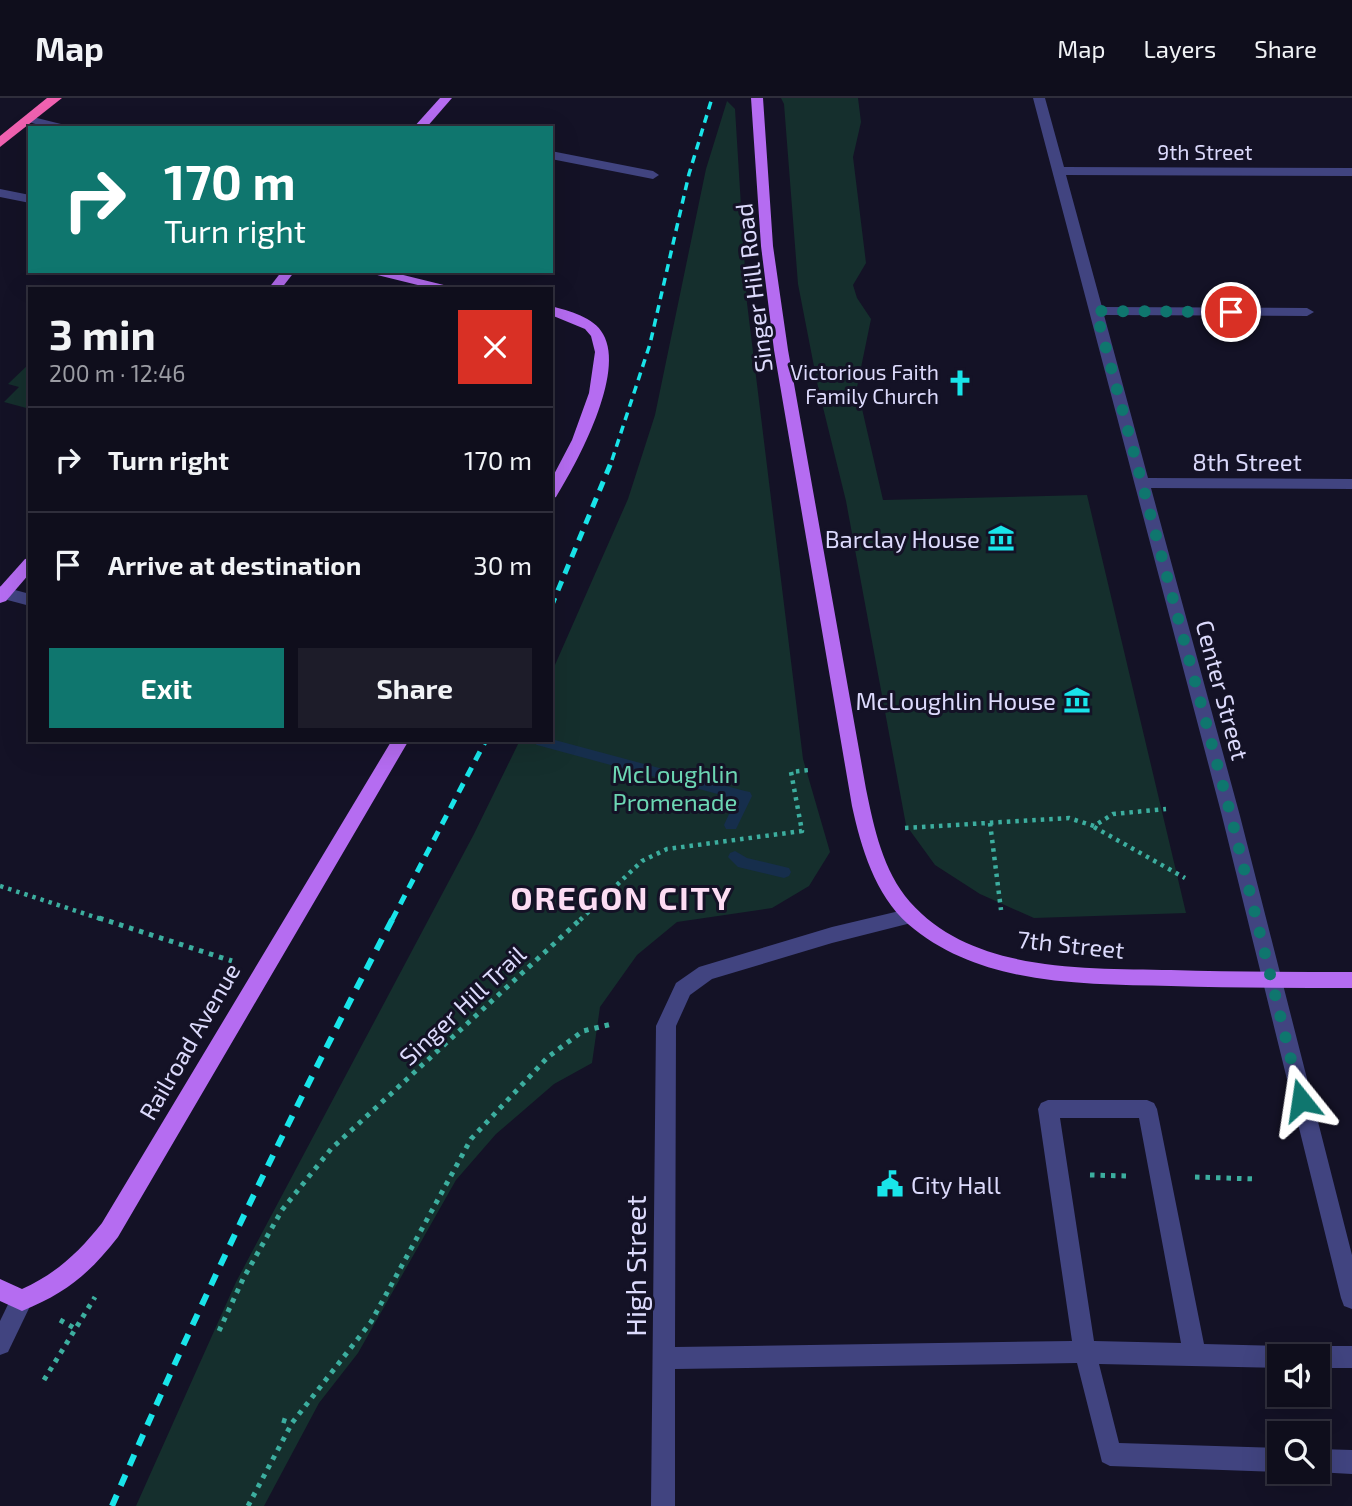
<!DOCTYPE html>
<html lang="en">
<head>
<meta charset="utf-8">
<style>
  body { margin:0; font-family:"Exo 2",sans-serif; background:#1d1c29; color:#f1f3f6; height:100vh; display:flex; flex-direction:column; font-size:26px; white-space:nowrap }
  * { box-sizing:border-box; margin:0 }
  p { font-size:23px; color:#9b9ca3 }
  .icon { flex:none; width:38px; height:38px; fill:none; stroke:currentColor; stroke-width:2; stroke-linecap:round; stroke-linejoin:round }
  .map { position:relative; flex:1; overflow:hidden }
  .sheet { position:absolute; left:28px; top:189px; width:525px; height:455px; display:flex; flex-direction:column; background:#0f0e1c; border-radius:0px; box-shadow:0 7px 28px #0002,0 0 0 2px #2f2e3b }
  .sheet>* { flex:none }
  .guide { position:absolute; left:28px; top:28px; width:525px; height:147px; border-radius:0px; box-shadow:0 7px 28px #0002,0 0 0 2px #2f2e3b; background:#0f766e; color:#fff; overflow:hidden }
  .controls { position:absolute; left:1267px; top:1246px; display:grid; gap:14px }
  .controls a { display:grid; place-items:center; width:63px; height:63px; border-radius:0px; background:#0f0e1c; box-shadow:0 7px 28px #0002,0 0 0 2px #2f2e3b; font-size:35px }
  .pin { position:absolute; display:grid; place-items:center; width:60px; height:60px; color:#fff; margin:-30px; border:4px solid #fff; border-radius:50%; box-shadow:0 2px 7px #0007 }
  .me { position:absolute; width:77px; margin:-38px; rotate:345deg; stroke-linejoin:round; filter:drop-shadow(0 0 5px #0008) }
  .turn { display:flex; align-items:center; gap:24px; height:147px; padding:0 21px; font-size:32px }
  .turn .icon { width:91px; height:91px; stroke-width:2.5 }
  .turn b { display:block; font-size:49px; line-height:60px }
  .round { display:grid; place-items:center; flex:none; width:74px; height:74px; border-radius:0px; background:#1d1c29 }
  .summary { display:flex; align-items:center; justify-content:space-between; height:119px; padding:0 21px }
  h1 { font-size:42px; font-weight:700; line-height:52px }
  .button { display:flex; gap:14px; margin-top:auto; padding:14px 21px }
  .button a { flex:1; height:80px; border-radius:0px; background:#0f766e; color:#fff; font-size:28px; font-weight:700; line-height:80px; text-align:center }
  .button a+a { background:#1d1c29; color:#f1f3f6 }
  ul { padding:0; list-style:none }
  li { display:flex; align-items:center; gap:21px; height:105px; padding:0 21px; border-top:2px solid #2f2e3b }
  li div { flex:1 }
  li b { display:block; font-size:26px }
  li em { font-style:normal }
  header { display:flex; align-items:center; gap:42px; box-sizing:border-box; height:98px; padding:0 35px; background:#0f0e1c; border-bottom:2px solid #2f2e3b }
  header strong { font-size:33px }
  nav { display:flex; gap:38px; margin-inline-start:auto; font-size:24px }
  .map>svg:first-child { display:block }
  .green { fill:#152f2d }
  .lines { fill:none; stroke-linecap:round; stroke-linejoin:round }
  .stream { fill:#162e4c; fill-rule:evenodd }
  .path-far1 { stroke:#3cae9f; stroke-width:4.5; stroke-dasharray:3.5 5; stroke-linecap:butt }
  .path { stroke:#3cae9f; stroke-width:5; stroke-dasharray:4.5 6; stroke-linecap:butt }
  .minor { fill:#414480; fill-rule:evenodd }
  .major { fill:#b56cf1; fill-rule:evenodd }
  .highway { fill:#f061b0; fill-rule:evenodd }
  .rail-far2 { stroke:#19e4e9; stroke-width:3.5; stroke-dasharray:8 6; stroke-linecap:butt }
  .rail-far1 { stroke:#19e4e9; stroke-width:5; stroke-dasharray:10 8; stroke-linecap:butt }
  .rail { stroke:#19e4e9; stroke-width:6; stroke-dasharray:12 10; stroke-linecap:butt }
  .route { stroke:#0f766e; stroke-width:12; stroke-dasharray:0 21.6 }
  .labels { text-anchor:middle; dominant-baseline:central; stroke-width:6; stroke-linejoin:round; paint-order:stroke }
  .far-street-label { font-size:21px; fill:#dcdafc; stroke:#141226 }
  .far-poi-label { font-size:21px; fill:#dcdafc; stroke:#141226; text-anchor:end }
  .street-label { font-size:24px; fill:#dcdafc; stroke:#141226 }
  .poi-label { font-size:24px; fill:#dcdafc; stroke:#141226; text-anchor:end }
  .park-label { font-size:24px; fill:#6cd6b3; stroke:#141226 }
  .near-street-label { font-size:28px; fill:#dcdafc; stroke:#141226 }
  .district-label { font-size:32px; font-weight:bold; letter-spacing:2px; fill:#fcdcf3; stroke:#141226 }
</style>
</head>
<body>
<header>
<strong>Map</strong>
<nav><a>Map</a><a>Layers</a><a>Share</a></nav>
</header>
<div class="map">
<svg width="1352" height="1408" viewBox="0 0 1352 1408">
  <rect width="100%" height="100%" fill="#141226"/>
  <g class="green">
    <polygon points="781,0 858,0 861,24 853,59 866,165 853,187 857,200 871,221 857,289 883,402 1087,397 1186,815 1034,820 980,796 935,767 906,727 846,403 818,289 798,186 784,6"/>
    <polygon points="727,3 735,11 747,205 803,661 830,754 809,788 772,810 677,824 637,857 600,909 592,965 554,986 496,1036 456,1082 358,1255 319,1305 264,1408 136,1408 236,1184 474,736 520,642 551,642 551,576 628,401 655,317 706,71"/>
    <polygon points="30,265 30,311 4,304 19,289 8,286"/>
  </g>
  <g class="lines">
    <g class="stream">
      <polygon points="551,641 745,693 750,694 752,698 736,731 726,731 724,727 736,701 537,647 530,642"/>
      <polygon points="735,753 747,760 789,770 791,774 789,778 784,780 738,769 728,759 730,755"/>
    </g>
    <g class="path-far1">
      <polyline points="990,725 1001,812"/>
      <polyline points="1094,729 1185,780"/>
      <polyline points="905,730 1069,720 1094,728 1113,716 1166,711"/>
      <polyline points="0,788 104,822"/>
      <polyline points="580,822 642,763 667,751 802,733 791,674 809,672"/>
    </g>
    <g class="path">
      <polyline points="99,820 232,863"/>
      <polyline points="1090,1077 1127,1078"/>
      <polyline points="1195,1079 1256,1081"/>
      <polyline points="60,1222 76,1231"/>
      <polyline points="219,1233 243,1181 282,1112 331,1051 582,820"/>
      <polyline points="44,1282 95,1199"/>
      <polyline points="282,1322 292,1325"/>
      <polyline points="248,1408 292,1325 371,1224 471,1041 548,959 583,933 612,926"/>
    </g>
    <g class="minor">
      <polygon points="1033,0 1045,0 1064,69 1352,70 1352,78 1066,77 1102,209 1307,210 1314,214 1307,218 1104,217 1148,380 1352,381 1352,391 1151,390 1240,718 1352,1157 1352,1211 1344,1208 1341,1200 1222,718"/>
      <polygon points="29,18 69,28 71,30 50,30 25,23 25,19"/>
      <polygon points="551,53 653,73 659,77 653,81 551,61"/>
      <polygon points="0,91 30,97 30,105 0,99"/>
      <polygon points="0,488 30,496 30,508 0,500"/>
      <path d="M912 810 919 813 921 818 919 823 832 845 712 881 690 897 676 928 675 1249 1072 1243 1038 1011 1041 1005 1048 1002H1147L1154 1005 1157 1011 1204 1246 1279 1248 1287 1251 1290 1258H1279V1270L1099 1266 1119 1345 1279 1350V1374L1110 1368 1102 1364 1077 1265 675 1271V1408H651L656 928 676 885 699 869 832 829ZM1060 1020H1139L1181 1245 1094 1243Z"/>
      <polygon points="22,1191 30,1194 33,1202 8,1254 0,1257 0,1223 14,1194"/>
      <polygon points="1318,1248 1352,1248 1352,1270 1318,1270 1318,1258 1307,1258 1310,1251"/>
      <polygon points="1318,1351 1352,1352 1352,1376 1316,1374"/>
    </g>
    <g class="major">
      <polygon points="440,0 452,0 426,30 413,30"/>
      <path d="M751 0H763L773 148 788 252 866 691C874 730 883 773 910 804 973 875 1084 870 1171 872 1231 874 1292 874 1352 874V890C1292 890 1232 890 1171 888 1082 886 980 888 908 826 875 797 861 749 852 708L774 252 761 148Z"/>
      <polygon points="282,173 295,173 281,191 268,191"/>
      <polygon points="361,173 387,173 460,191 434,191"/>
      <path d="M551 208C569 213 594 219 603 236 626 275 577 365 556 399L551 401V382L572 342 589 295 595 254 591 238 585 231 551 217Z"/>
      <polygon points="30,460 30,475 6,503 0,505 0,489 25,461"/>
      <path d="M392 642H409L118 1139C89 1176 66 1195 22 1213L0 1203V1181L22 1191C57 1175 79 1154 102 1125Z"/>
    </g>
    <polygon class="highway" points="47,0 62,0 0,49 0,38"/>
    <polyline class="rail-far2" points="612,362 650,246 689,76 712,0"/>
    <g class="rail-far1">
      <polyline points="551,509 613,360"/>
      <polyline points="392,822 486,642"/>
    </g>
    <path class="rail" d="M112 1408C198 1208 292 1013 393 820"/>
  </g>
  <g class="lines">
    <polyline class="route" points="1231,214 1096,213 1231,718 1301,1002"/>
  </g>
  <defs>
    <g id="church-bare" transform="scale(2.1)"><path d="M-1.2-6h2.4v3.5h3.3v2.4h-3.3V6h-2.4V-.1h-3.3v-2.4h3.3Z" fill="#19e4e9" stroke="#141226" stroke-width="2.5" paint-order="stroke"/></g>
    <g id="museum-bare" transform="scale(2.1)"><path d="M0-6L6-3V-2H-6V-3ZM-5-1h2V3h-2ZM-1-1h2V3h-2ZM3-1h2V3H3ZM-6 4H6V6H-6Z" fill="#19e4e9" stroke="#141226" stroke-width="2.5" paint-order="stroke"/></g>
    <g id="civic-bare" transform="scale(2.1)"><path d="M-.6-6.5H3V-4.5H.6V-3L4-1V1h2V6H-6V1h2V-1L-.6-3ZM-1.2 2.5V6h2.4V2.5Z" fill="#19e4e9" stroke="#141226" stroke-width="2.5" paint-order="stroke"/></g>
  </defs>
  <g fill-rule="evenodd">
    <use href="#church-bare" x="960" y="285"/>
    <use href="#museum-bare" x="1001" y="440"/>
    <use href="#museum-bare" x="1077" y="602"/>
    <use href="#civic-bare" x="890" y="1086"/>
  </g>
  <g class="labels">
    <g class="far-street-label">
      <text x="1205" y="53">9th Street</text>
    </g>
    <g class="far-poi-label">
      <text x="939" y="273">Victorious Faith<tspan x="939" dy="24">Family Church</tspan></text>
    </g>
    <g class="street-label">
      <text transform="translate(753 190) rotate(-97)">Singer Hill Road</text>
      <text x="1247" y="363">8th Street</text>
      <text transform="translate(1223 592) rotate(75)">Center Street</text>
      <text transform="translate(1071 846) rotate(6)">7th Street</text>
      <text transform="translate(462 907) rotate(-43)">Singer Hill Trail</text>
      <text transform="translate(189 943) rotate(-60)">Railroad Avenue</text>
    </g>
    <g class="poi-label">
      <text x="980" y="440">Barclay House</text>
      <text x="1056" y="602">McLoughlin House</text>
      <text x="911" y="1086" text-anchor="start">City Hall</text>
    </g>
    <g class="park-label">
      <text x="675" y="675">McLoughlin<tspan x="675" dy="28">Promenade</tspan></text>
    </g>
    <g class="near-street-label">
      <text transform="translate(635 1168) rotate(-90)">High Street</text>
    </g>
    <g class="district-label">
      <text x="622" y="799">OREGON CITY</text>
    </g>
  </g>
</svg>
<div class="controls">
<a><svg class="icon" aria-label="sound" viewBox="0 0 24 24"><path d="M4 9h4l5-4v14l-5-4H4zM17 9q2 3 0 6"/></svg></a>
<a><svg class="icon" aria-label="search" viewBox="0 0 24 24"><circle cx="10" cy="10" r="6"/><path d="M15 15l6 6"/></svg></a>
</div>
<div class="pin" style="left:1231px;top:214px;background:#d93025"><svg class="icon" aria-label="arrive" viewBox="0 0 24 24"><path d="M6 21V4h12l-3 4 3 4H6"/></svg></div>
<svg class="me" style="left:1301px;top:1002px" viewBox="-20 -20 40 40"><path d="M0-17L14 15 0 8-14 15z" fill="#0f766e" stroke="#fff" stroke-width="4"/></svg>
<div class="guide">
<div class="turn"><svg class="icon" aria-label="right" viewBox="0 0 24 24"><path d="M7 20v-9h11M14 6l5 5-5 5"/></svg><div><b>170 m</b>Turn right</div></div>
</div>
<section class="sheet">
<div class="summary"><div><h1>3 min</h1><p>200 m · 12:46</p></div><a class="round" style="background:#d93025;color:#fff"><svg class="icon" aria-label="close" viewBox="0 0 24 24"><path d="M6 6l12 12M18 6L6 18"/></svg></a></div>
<ul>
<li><svg class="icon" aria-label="right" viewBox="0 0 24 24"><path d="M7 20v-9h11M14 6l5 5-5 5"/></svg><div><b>Turn right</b></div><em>170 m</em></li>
<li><svg class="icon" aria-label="arrive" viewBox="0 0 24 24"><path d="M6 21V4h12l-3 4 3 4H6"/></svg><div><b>Arrive at destination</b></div><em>30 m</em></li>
</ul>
<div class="button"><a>Exit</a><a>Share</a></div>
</section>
</div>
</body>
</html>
